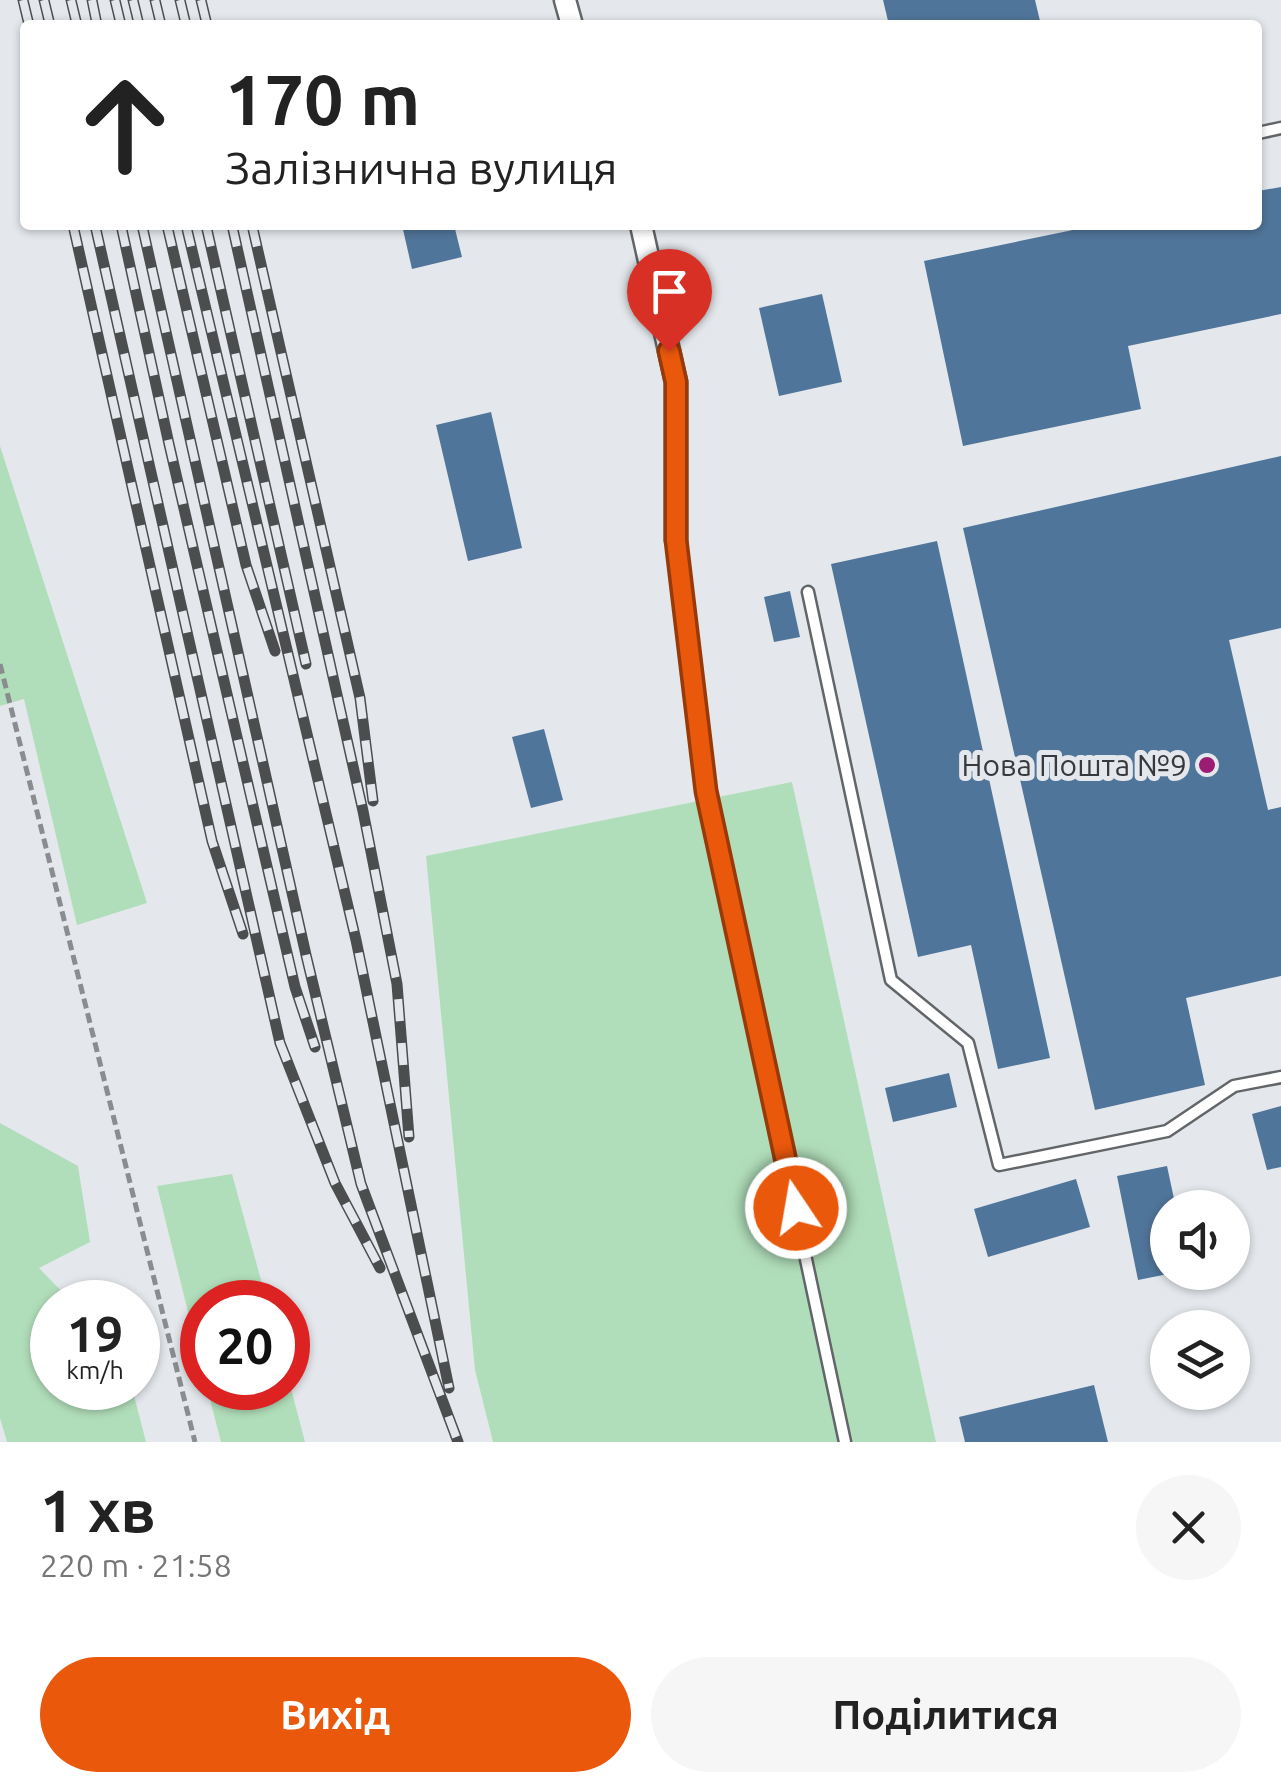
<!DOCTYPE html>
<html lang="uk">
<head>
<meta charset="utf-8">
<style>
  body { margin:0; font-family:Ubuntu,sans-serif; background:#f6f6f6; color:#222; height:100vh; display:flex; flex-direction:column; font-size:38px; white-space:nowrap }
  * { box-sizing:border-box; margin:0 }
  p { font-size:32px; color:#767676 }
  .icon { flex:none; width:55px; height:55px; fill:none; stroke:currentColor; stroke-width:2; stroke-linecap:round; stroke-linejoin:round }
  .map { position:relative; height:1442px; overflow:hidden }
  .drawer { display:flex; flex-direction:column; background:#fff; flex:1 }
  .drawer>* { flex:none }
  .top-card { position:absolute; left:20px; top:20px; width:1242px; height:210px; border-radius:10px; box-shadow:0 2px 8px #0004; background:#fff; color:#222; overflow:hidden }
  .buttons { position:absolute; left:1150px; top:1190px; display:grid; gap:20px }
  .buttons a { display:grid; place-items:center; width:100px; height:100px; border-radius:50%; background:#fff; box-shadow:0 2px 8px #0004; font-size:50px }
  .speed { position:absolute; left:30px; top:1280px; display:flex; gap:20px; font-size:50px; font-weight:700; text-align:center }
  .speed>* { display:grid; place-content:center; width:130px; height:130px; border-radius:50%; background:#fff; box-shadow:0 2px 8px #0004; line-height:1 }
  .speed small { font-size:25px; font-weight:400 }
  .speed .limit { border:15px solid #d22; background:#fff; color:#111 }
  .pin { position:absolute; display:grid; place-items:center; width:85px; height:85px; color:#fff; margin:-102px -42px; border-radius:50% 50% 50% 0; rotate:-45deg; box-shadow:0 0 10px #0007 }
  .pin .icon { rotate:45deg }
  .me { position:absolute; width:110px; margin:-55px; rotate:348deg; stroke-linejoin:round; filter:drop-shadow(0 0 8px #0008) }
  .turn { display:flex; align-items:center; gap:35px; height:210px; padding:0 40px; font-size:45px }
  .turn .icon { width:130px; height:130px; stroke-width:2.5 }
  .turn b { display:block; font-size:70px; line-height:85px }
  .round { display:grid; place-items:center; flex:none; width:105px; height:105px; border-radius:52px; background:#f6f6f6 }
  .head { display:flex; align-items:center; justify-content:space-between; height:170px; padding:0 40px }
  h1 { font-size:60px; font-weight:600; line-height:75px }
  .button { display:flex; gap:20px; margin-top:auto; padding:20px 40px }
  .button a { flex:1; height:115px; border-radius:60px; background:#ea580c; color:#fff; font-size:40px; font-weight:600; line-height:115px; text-align:center }
  .button a+a { background:#f6f6f6; color:#222 }
  .map>svg:first-child { display:block }
  .green { fill:#b1deba }
  .building { fill:#50759a }
  .lines { fill:none; stroke-linecap:round; stroke-linejoin:round }
  .lane-casing { stroke:#626669; stroke-width:15 }
  .street-casing { stroke:#626669; stroke-width:25 }
  .path { stroke:#8a8d90; stroke-width:5; stroke-dasharray:10 5; stroke-linecap:butt }
  .lane { stroke:#fff; stroke-width:10 }
  .street { stroke:#fff; stroke-width:20 }
  .rail-casing { stroke:#4c4d4f; stroke-width:11 }
  .rail { stroke:#e4e8ec; stroke-width:8; stroke-dasharray:22; stroke-linecap:butt }
  .route-casing { stroke:#983908; stroke-width:25 }
  .route { stroke:#ea580c; stroke-width:18 }
  .poi-dot { fill:#9a1c73; stroke:#e4e8ec; stroke-width:4 }
  .labels { text-anchor:middle; dominant-baseline:central; stroke-width:10; stroke-linejoin:round; paint-order:stroke }
  .poi-label { font-size:30px; fill:#38393b; stroke:#e4e8ec; text-anchor:end }
</style>
</head>
<body>
<div class="map">
<svg width="1281" height="1442" viewBox="0 0 1281 1442">
  <rect width="100%" height="100%" fill="#e4e8ec"/>
  <g class="green">
    <polygon points="0,446 147,903 77,925 24,699 0,706"/>
    <polygon points="792,782 936,1442 493,1442 475,1370 426,856"/>
    <polygon points="0,1123 78,1166 90,1242 39,1268 72,1302 52,1302 52,1388 132,1388 146,1442 7,1442 0,1418"/>
    <polygon points="232,1174 267,1302 202,1302 202,1369 157,1186"/>
    <polygon points="288,1377 305,1442 221,1442 207,1388 288,1388"/>
  </g>
  <g class="building">
    <polygon points="883,0 1035,0 1040,21 1022,25 889,25"/>
    <polygon points="1281,187 1281,314 1128,346 1141,409 963,446 924,261 1097,225 1258,225 1258,191"/>
    <polygon points="402,225 454,225 462,257 412,269"/>
    <polygon points="822,294 842,382 779,396 759,308"/>
    <polygon points="491,412 522,548 468,561 436,425"/>
    <polygon points="1281,456 1281,628 1229,640 1268,810 1281,807 1281,976 1186,998 1205,1085 1095,1110 963,528"/>
    <polygon points="937,541 1050,1058 998,1069 971,945 918,957 831,564"/>
    <polygon points="790,591 800,637 774,642 764,597"/>
    <polygon points="544,729 563,800 531,808 512,737"/>
    <polygon points="949,1073 957,1107 893,1122 885,1088"/>
    <polygon points="1281,1106 1281,1167 1267,1170 1252,1114"/>
    <polygon points="1167,1166 1176,1208 1168,1208 1168,1274 1138,1280 1117,1176"/>
    <polygon points="1076,1179 1090,1227 988,1257 974,1209"/>
    <polygon points="1094,1385 1108,1442 965,1442 959,1417"/>
  </g>
  <g class="lines">
    <g class="lane-casing">
      <g id="lane">
        <polyline points="1258,133 1281,128"/>
        <polyline points="676,540 706,791 845,1442"/>
        <polyline points="808,592 891,980 968,1043 999,1165 1167,1131 1234,1086 1281,1077"/>
      </g>
    </g>
    <g class="street-casing">
      <g id="street">
        <polyline points="565,0 572,25"/>
        <polyline points="641,225 676,382 676,540"/>
      </g>
    </g>
    <polyline class="path" points="0,664 195,1442"/>
    <use href="#lane" class="lane"/>
    <use href="#street" class="street"/>
    <g class="rail-casing">
      <g id="rail">
        <polyline points="23,0 29,25"/>
        <polyline points="44,0 50,25"/>
        <polyline points="71,0 77,25"/>
        <polyline points="92,0 97,25"/>
        <polyline points="115,0 121,25"/>
        <polyline points="133,0 139,25"/>
        <polyline points="155,0 161,25"/>
        <polyline points="180,0 186,25"/>
        <polyline points="201,0 207,25"/>
        <polyline points="73,225 212,841 243,934"/>
        <polyline points="95,225 280,1043 335,1183 380,1268"/>
        <polyline points="121,225 169,444 295,987 315,1047"/>
        <polyline points="142,225 306,955 361,1184 458,1442"/>
        <polyline points="167,225 246,565 275,651"/>
        <polyline points="186,225 356,940 449,1388"/>
        <polyline points="206,225 306,664"/>
        <polyline points="232,225 363,811 397,984 409,1137"/>
        <polyline points="252,225 360,698 373,801"/>
      </g>
    </g>
    <use href="#rail" class="rail"/>
  </g>
  <g class="lines">
    <g class="route-casing">
      <polyline id="route" points="669,351 676,382 676,540 706,791 796,1208"/>
    </g>
    <use href="#route" class="route"/>
  </g>
  <circle class="poi-dot" cx="1207" cy="765" r="10"/>
  <g class="labels">
    <g class="poi-label">
      <text x="1187" y="765">Нова Пошта №9</text>
    </g>
  </g>
</svg>
<div class="buttons">
<a><svg class="icon" aria-label="sound" viewBox="0 0 24 24"><path d="M4 9h4l5-4v14l-5-4H4zM17 9q2 3 0 6"/></svg></a>
<a><svg class="icon" aria-label="layers" viewBox="0 0 24 24"><path d="M12 4l9 5-9 5-9-5zM3 14l9 5 9-5"/></svg></a>
</div>
<div class="speed"><div>19<small>km/h</small></div><div class="limit">20</div></div>
<div class="pin" style="left:669px;top:351px;background:#d93025"><svg class="icon" aria-label="arrive" viewBox="0 0 24 24"><path d="M6 21V4h12l-3 4 3 4H6"/></svg></div>
<svg class="me" style="left:796px;top:1208px" viewBox="-20 -20 40 40"><circle r="17" fill="#ea580c" stroke="#fff" stroke-width="3"/><path d="M0-11L8 9 0 5-8 9z" fill="#fff"/></svg>
<div class="top-card">
<div class="turn"><svg class="icon" aria-label="ahead" viewBox="0 0 24 24"><path d="M12 20V5M6 11l6-6 6 6"/></svg><div><b>170 m</b>Залізнична вулиця</div></div>
</div>
</div>
<section class="drawer">
<div class="head"><div><h1>1 хв</h1><p>220 m · 21:58</p></div><a class="round"><svg class="icon" aria-label="close" viewBox="0 0 24 24"><path d="M6 6l12 12M18 6L6 18"/></svg></a></div>
<div class="button"><a>Вихід</a><a>Поділитися</a></div>
</section>
</body>
</html>
